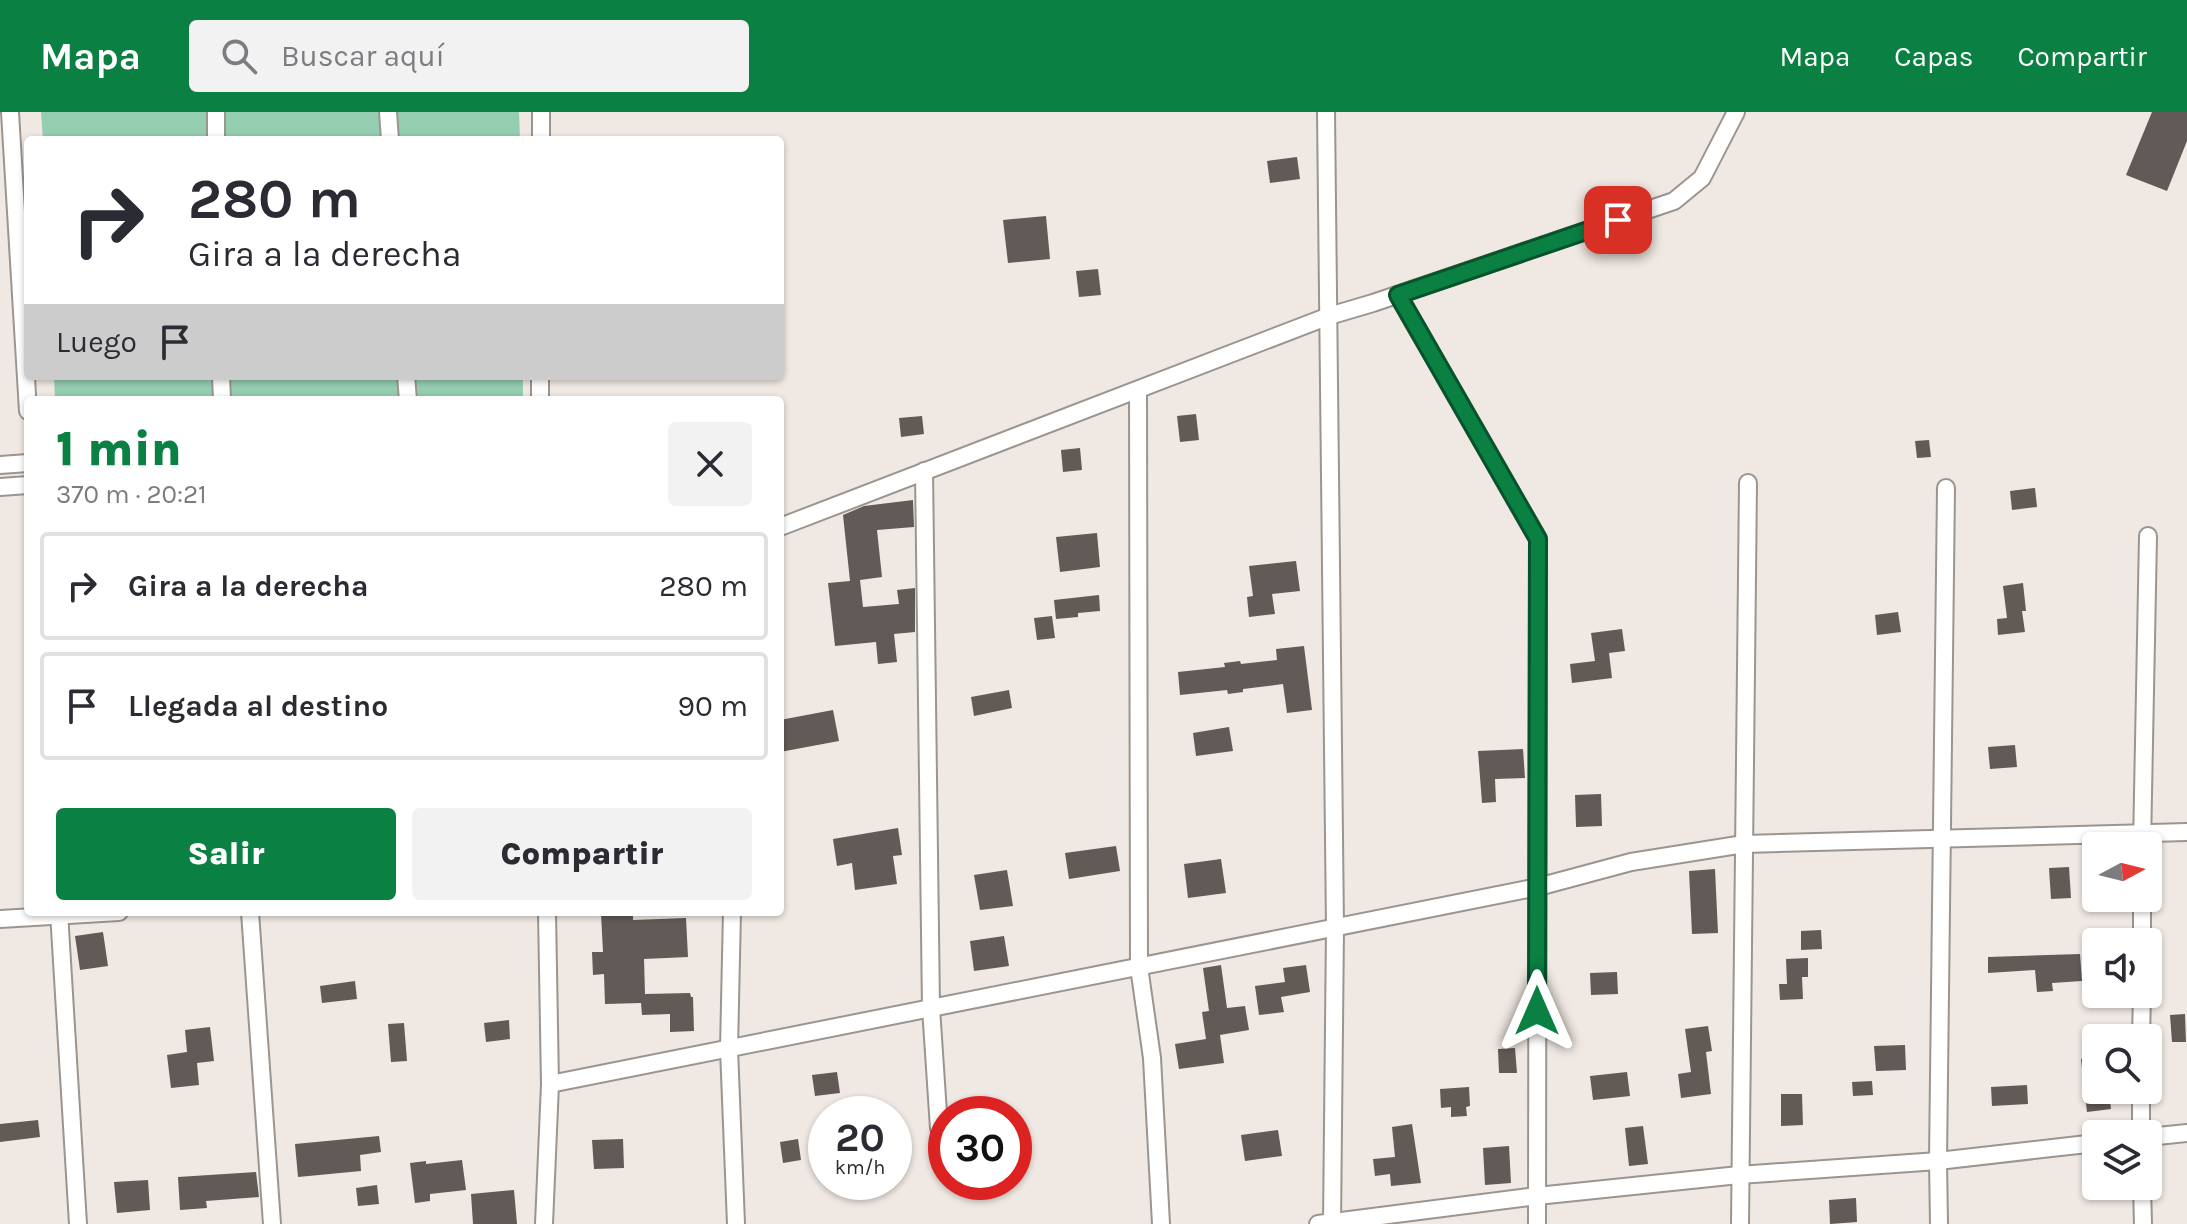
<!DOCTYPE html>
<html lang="es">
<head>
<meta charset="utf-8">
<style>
  body { margin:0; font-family:Karla,sans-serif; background:#f2f2f3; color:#2b2b33; height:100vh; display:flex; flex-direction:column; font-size:30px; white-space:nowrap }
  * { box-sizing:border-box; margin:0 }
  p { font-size:26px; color:#7c7c81 }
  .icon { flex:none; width:44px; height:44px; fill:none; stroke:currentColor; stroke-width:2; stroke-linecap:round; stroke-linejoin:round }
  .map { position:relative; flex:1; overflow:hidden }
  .details { position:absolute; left:24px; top:284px; width:760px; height:520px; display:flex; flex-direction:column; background:#fff; border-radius:8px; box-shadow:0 2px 6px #0004 }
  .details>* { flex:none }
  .banner { position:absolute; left:24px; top:24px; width:760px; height:244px; border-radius:8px; box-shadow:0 2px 6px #0004; background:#fff; color:#2b2b33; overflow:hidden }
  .needle { width:52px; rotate:83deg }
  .tools { position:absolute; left:2082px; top:720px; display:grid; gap:16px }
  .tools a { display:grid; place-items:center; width:80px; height:80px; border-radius:8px; background:#fff; box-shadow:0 2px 6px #0004; font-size:40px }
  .speed { position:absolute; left:808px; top:984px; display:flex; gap:16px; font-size:40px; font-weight:700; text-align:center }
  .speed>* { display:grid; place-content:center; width:104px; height:104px; border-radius:50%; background:#fff; box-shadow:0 2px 6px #0004; line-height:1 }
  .speed small { font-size:20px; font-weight:400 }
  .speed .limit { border:12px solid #d22; background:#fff; color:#111 }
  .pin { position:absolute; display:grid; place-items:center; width:68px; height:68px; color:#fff; margin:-34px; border-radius:16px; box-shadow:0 4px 12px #0006 }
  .me { position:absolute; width:88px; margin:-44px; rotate:0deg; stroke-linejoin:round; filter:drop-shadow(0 0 6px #0008) }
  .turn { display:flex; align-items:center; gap:28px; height:168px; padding:0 32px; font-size:36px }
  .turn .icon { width:104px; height:104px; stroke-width:2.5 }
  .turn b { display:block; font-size:56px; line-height:68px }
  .then { display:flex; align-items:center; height:76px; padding:0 32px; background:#0003; gap:16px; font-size:30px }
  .round { display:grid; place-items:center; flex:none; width:84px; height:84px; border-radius:8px; background:#f2f2f3 }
  .overview { display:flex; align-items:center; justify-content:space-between; height:136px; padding:0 32px }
  h1 { font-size:48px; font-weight:800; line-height:60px; color:#0b8043 }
  .cta { display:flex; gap:16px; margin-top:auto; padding:16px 32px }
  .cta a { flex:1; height:92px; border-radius:8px; background:#0b8043; color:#fff; font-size:32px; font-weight:800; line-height:92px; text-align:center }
  .cta a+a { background:#f2f2f3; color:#2b2b33 }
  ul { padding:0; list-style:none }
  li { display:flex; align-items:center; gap:24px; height:108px; margin:0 16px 12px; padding:0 16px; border:4px solid #e1e1e2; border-radius:8px }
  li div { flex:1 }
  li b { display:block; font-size:30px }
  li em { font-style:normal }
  header { display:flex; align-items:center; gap:48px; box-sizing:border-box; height:112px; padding:0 40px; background:#0b8043; color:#fff }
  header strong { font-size:38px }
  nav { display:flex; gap:44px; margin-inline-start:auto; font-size:28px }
  .search { width:560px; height:72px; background:#f2f2f3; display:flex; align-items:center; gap:20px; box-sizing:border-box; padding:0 28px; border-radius:8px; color:#7c7c81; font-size:30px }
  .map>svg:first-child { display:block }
  .green { fill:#94cdaf }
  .building { fill:#615a56 }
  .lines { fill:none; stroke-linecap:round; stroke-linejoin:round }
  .minor-casing { stroke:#9c958f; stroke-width:20 }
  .minor { stroke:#fff; stroke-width:16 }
  .route-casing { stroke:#07532c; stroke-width:20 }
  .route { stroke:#0b8043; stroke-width:14 }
</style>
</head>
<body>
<header>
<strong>Mapa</strong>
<div class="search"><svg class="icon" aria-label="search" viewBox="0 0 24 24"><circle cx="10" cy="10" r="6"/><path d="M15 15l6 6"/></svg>Buscar aquí</div>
<nav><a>Mapa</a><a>Capas</a><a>Compartir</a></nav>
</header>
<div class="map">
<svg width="2187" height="1112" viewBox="0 0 2187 1112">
  <rect width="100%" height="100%" fill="#f0e8e2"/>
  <g class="green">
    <polygon points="41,0 519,0 520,28 43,28"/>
    <polygon points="54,264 523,264 523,288 55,288"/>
  </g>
  <g class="building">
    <polygon points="2152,0 2187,0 2187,29 2167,79 2126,63"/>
    <polygon points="1297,45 1300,67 1270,71 1267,49"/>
    <polygon points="1046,104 1050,147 1008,151 1003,108"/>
    <polygon points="1098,157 1101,183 1079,185 1076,159"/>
    <polygon points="1196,302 1199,328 1180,330 1177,304"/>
    <polygon points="922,304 924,322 901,325 899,306"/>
    <polygon points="1929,328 1931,345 1917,346 1915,329"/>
    <polygon points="1080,336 1082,358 1063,360 1061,338"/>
    <polygon points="2035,376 2037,395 2012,398 2010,379"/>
    <polygon points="913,388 914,415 877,418 882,465 860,468 863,495 899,492 897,478 915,476 915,520 894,522 897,550 878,552 876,530 835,534 828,471 850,469 843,403 864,394"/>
    <polygon points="1097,421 1100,455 1060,460 1056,425"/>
    <polygon points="1296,449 1300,479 1272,482 1275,502 1249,505 1247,485 1253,484 1249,454"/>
    <polygon points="2023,471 2026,499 2022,499 2025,520 1998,523 1997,507 2007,506 2003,474"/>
    <polygon points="1099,483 1100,499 1078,501 1078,505 1056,507 1054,488"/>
    <polygon points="1898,500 1901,520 1877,523 1875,503"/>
    <polygon points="1052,504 1055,526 1037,528 1034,506"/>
    <polygon points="1622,517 1625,539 1609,541 1612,566 1572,571 1570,552 1595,549 1591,521"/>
    <polygon points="1304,534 1312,598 1287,601 1283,572 1243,577 1243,580 1228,582 1227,578 1180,583 1178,560 1225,555 1224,551 1240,549 1241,552 1277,548 1276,537"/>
    <polygon points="1009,578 1012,596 974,604 971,585"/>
    <polygon points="833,598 839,629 780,640 780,608"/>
    <polygon points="1229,615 1233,639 1196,644 1193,621"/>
    <polygon points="2015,633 2017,655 1990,657 1988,635"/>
    <polygon points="1523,637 1525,666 1495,667 1496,690 1482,691 1478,639"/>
    <polygon points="1601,682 1602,714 1576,715 1575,683"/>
    <polygon points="898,716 902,743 893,744 897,772 855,778 852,751 837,754 833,727"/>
    <polygon points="1116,734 1120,759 1069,767 1065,741"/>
    <polygon points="1221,747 1226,781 1188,786 1184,752"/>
    <polygon points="2069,755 2071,786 2051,787 2049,756"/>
    <polygon points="1715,757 1718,821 1692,822 1689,759"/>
    <polygon points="1007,758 1013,794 980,798 974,763"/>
    <polygon points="633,801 633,808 686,806 688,845 644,847 645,882 690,881 691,885 693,885 694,919 670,920 670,902 642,903 641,891 605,892 604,862 593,863 592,840 603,840 601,802"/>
    <polygon points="1821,818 1822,837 1801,838 1801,819"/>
    <polygon points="103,820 108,854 80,858 75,824"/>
    <polygon points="1004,824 1009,854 974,859 970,829"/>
    <polygon points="2080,842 2082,869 2052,871 2053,879 2037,880 2035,858 1988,861 1988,845"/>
    <polygon points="1808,846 1808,865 1802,865 1803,887 1780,888 1779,872 1787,872 1786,847"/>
    <polygon points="1221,853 1227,896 1245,894 1249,918 1220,923 1224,951 1179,957 1175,932 1206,927 1202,900 1209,899 1203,856"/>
    <polygon points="1306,853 1310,880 1281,885 1284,900 1259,903 1255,874 1285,870 1283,856"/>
    <polygon points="1617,860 1618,882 1591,883 1590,861"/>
    <polygon points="355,869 357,887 322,891 320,874"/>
    <polygon points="2185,902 2186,930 2172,930 2170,903"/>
    <polygon points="509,908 510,927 486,930 484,911"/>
    <polygon points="404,911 407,949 391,950 388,912"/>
    <polygon points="1708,914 1712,939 1706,940 1711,982 1681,986 1678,962 1691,960 1685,917"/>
    <polygon points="210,915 214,949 197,951 199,973 171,976 167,943 187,940 185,918"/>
    <polygon points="1905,933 1906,958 1876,959 1874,934"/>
    <polygon points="1515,936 1517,961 1499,961 1498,937"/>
    <polygon points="2096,946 2096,978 2109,978 2111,997 2087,1000 2081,947"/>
    <polygon points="837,960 840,981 815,984 812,963"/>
    <polygon points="1627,960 1630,984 1593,988 1590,964"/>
    <polygon points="1872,969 1873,983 1853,984 1852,970"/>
    <polygon points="2027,973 2028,992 1992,994 1991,975"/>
    <polygon points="1469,975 1470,994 1466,995 1467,1004 1451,1005 1451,995 1441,996 1440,977"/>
    <polygon points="1781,982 1802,982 1803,1013 1781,1014"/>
    <polygon points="38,1008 40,1025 0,1030 0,1012"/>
    <polygon points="1412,1012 1421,1071 1391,1074 1390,1062 1375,1064 1373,1047 1395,1045 1392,1015"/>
    <polygon points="1643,1014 1648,1052 1629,1054 1625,1016"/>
    <polygon points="1278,1018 1282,1044 1245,1049 1241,1023"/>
    <polygon points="379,1024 381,1040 360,1043 361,1059 298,1065 295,1032"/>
    <polygon points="623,1027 624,1056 594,1057 592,1028"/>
    <polygon points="798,1027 801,1048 783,1051 780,1030"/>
    <polygon points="1509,1034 1511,1071 1485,1073 1483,1036"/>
    <polygon points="462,1048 466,1078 430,1082 430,1089 415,1091 410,1051 426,1049 426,1052"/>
    <polygon points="256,1060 259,1085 206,1089 207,1096 180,1098 178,1065"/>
    <polygon points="148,1068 150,1098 117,1101 114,1070"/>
    <polygon points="377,1073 379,1092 358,1094 356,1076"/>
    <polygon points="514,1078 517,1112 473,1112 471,1082"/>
    <polygon points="1856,1086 1857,1110 1830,1112 1829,1088"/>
  </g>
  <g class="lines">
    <g class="minor-casing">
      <g id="minor">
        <polyline points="10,0 28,299"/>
        <polyline points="216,0 216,28"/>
        <polyline points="388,0 390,28"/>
        <polyline points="1326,0 1335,816 1332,1112"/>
        <polyline points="541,28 541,0"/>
        <polyline points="1398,183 1538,427 1537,1112"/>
        <polyline points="221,264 222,288"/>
        <polyline points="406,264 408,288"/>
        <polyline points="1138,278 1139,855 1152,946 1161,1112"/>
        <polyline points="540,288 540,264"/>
        <polyline points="0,353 28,351"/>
        <polyline points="924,359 931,896 939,1016"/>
        <polyline points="0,375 28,373"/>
        <polyline points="780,415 1329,204 1373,191 1674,89 1702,66 1736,0"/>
        <polyline points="2142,734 2148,424"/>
        <polyline points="59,800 78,1112"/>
        <polyline points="250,800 272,1112"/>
        <polyline points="732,800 729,937 736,1112"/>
        <polyline points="0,807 119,800"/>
        <polyline points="2142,830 2142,786"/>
        <polyline points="2141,926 2142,882"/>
        <polyline points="550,972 1538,775 1631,750 1744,732 2187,720"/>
        <polyline points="2141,1022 2141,978"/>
        <polyline points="2148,1025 2187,1021"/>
        <polyline points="2142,1074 2143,1112"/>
        <polyline points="544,1112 550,972 547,800"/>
        <polyline points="1318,1112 1537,1084 1739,1063 1938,1049 2096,1031"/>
        <polyline points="1740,1112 1748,371"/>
        <polyline points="1939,1112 1938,1049 1946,376"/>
      </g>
    </g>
    <use href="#minor" class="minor"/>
  </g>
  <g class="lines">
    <g class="route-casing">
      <polyline id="route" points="1537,899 1538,427 1398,183 1618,108"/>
    </g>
    <use href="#route" class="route"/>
  </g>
</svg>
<div class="tools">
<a><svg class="needle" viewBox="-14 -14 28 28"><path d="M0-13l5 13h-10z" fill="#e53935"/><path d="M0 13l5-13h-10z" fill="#7c7c81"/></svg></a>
<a><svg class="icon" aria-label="sound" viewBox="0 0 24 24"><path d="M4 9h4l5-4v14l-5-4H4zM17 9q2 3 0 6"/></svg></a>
<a><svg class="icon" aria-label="search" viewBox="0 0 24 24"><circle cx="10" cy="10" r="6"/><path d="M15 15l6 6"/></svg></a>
<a><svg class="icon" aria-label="layers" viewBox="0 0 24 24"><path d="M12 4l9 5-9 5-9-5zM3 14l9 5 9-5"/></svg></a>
</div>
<div class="speed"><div>20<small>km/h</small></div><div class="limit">30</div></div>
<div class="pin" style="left:1618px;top:108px;background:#d93025"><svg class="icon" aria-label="arrive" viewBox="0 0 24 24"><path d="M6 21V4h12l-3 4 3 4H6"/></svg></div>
<svg class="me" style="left:1537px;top:899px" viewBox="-20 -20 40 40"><path d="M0-17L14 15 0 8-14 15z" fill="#0b8043" stroke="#fff" stroke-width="4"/></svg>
<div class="banner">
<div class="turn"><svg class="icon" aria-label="right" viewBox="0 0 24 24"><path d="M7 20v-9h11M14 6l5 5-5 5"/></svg><div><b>280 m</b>Gira a la derecha</div></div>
<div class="then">Luego<svg class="icon" aria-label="arrive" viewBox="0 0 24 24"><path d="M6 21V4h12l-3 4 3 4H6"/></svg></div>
</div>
<section class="details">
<div class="overview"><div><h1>1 min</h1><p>370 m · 20:21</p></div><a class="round"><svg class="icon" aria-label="close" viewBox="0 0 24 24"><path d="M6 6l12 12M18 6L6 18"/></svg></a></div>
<ul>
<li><svg class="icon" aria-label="right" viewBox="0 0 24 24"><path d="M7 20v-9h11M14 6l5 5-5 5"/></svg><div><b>Gira a la derecha</b></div><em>280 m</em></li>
<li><svg class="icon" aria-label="arrive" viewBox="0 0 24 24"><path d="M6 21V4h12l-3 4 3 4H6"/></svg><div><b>Llegada al destino</b></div><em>90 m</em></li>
</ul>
<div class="cta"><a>Salir</a><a>Compartir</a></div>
</section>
</div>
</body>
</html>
